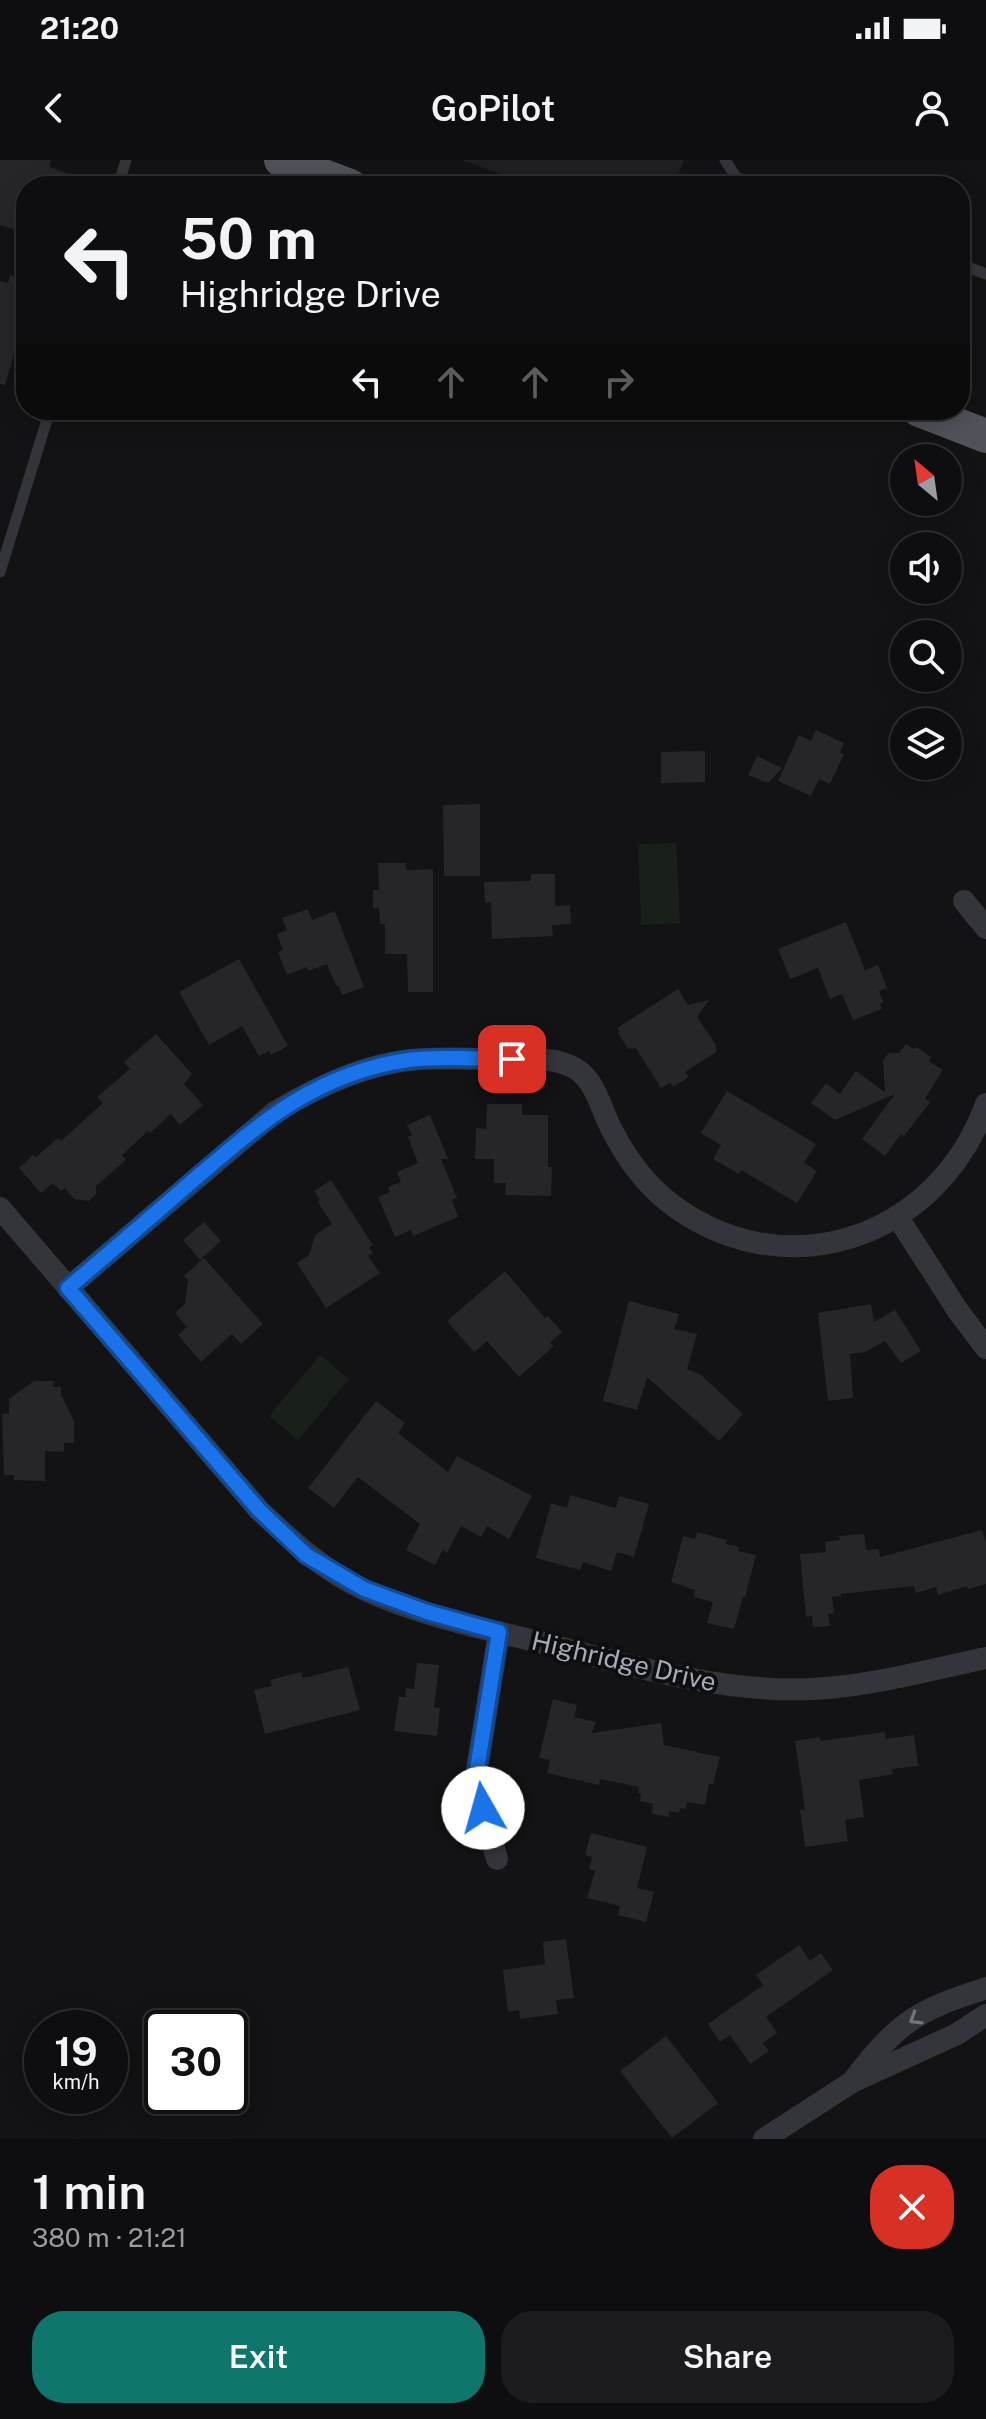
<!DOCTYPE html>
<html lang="en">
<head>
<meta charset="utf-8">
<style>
  body { margin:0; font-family:"Public Sans",sans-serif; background:#1c1c1e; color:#f1f3f6; height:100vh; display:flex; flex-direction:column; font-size:30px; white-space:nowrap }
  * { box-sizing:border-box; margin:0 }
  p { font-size:26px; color:#9b9c9f }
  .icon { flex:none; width:44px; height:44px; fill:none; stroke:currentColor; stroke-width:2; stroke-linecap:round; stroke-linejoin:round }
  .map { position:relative; height:1979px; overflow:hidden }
  .panel { display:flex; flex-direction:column; background:#0e0e10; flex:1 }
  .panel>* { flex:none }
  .guide { position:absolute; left:16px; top:16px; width:954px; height:244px; border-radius:32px; box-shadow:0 4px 20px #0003,0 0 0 2px #2e2e30; background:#0e0e10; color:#f1f3f6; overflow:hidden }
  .needle { width:52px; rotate:331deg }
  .controls { position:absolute; left:890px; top:284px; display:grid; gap:16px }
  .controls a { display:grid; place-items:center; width:72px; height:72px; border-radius:50%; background:#0e0e10; box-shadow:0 4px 20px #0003,0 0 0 2px #2e2e30; font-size:40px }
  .speed { position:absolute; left:24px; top:1850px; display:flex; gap:16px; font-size:40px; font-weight:700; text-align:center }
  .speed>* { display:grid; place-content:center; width:104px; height:104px; border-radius:50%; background:#0e0e10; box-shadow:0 4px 20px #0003,0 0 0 2px #2e2e30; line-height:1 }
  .speed small { font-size:20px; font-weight:400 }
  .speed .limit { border:4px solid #111; border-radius:12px; background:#fff; color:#111 }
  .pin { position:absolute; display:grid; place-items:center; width:68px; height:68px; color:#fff; margin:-34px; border-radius:16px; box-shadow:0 4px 12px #0006 }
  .me { position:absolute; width:88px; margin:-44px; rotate:353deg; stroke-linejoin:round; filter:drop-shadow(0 0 6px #0008) }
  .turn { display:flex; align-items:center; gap:28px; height:168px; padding:0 32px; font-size:36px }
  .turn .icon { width:104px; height:104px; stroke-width:2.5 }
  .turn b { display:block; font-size:56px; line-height:68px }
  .lanes { display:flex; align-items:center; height:76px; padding:0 32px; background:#0003; justify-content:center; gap:40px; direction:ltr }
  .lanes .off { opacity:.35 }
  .round { display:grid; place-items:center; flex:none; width:84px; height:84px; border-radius:32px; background:#1c1c1e }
  .head { display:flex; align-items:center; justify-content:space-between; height:136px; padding:0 32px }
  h1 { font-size:48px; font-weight:600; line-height:60px }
  .action { display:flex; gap:16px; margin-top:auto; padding:16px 32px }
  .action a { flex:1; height:92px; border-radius:32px; background:#0f766e; color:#fff; font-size:32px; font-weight:600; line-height:92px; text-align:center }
  .action a+a { background:#1c1c1e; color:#f1f3f6 }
  .status { display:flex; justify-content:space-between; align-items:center; height:56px; padding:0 40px; background:#0e0e10; direction:ltr }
  .status svg { height:22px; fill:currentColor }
  header { display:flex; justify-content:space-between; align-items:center; height:104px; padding:0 32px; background:#0e0e10; font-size:36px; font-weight:600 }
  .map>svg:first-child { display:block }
  .built { fill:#1f1f22 }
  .green { fill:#19201a }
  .building { fill:#262629 }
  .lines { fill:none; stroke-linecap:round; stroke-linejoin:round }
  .lane { stroke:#34353a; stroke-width:11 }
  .street { stroke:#34353a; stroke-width:22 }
  .primary { stroke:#505259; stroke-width:34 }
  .oneway { stroke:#72757e }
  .route-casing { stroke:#114b97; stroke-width:20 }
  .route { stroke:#1a73e8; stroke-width:14 }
  .labels { text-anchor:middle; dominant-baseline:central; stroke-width:8; stroke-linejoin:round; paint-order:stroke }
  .street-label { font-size:26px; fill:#a4aab6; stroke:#0e0e10 }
</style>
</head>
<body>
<div class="status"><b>21:20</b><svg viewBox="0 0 49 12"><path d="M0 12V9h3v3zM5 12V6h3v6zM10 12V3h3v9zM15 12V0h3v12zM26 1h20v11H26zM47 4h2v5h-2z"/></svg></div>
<header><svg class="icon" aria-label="back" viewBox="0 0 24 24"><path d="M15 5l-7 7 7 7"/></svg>GoPilot<svg class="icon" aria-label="person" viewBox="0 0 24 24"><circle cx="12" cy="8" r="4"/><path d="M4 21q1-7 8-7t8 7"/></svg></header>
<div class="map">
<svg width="986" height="1979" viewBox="0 0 986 1979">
  <rect width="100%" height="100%" fill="#131315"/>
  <polygon class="built" points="462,0 684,0 674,26 533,26"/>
  <g class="green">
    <polygon points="676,683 680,763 641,765 638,684"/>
    <polygon points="320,1195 349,1219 298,1280 269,1256"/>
  </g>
  <g class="building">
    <polygon points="0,0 51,0 49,7 95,23 95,26 26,26 26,70 22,69 21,72 0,65"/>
    <polygon points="10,115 26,120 26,171 21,169 5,225 0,224 0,121 8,123"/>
    <polygon points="816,570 844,583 840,593 844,594 830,624 819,619 811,636 778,621 799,575 811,581"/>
    <polygon points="705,591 705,622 661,623 661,592"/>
    <polygon points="757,596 782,608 768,623 748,615"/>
    <polygon points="480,644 480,716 444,716 443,645"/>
    <polygon points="378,703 406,703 406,710 433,709 433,832 408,832 407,794 385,794 385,764 380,764 379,748 373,748 373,730 379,730"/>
    <polygon points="531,714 555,714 555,746 570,745 571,764 552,765 553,776 492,779 491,742 485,743 484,722 531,721"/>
    <polygon points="308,749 312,760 335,751 364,827 342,835 338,825 336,826 327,804 308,811 307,807 287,815 278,792 283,790 277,774 287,770 282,758"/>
    <polygon points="846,762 865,810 878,805 887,828 879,831 883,842 880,844 882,849 853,860 842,834 830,839 818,808 790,819 778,789"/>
    <polygon points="239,799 288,886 271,895 269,891 259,896 242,866 209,885 179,832"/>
    <polygon points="678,829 688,845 709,840 697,857 716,885 716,892 685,912 689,917 673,927 670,923 661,928 635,887 632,890 630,887 628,889 618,873 620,872 617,868"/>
    <polygon points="156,874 192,914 184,924 203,945 180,965 171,954 150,973 148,971 122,995 126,1000 96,1026 96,1034 89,1041 74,1039 65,1028 61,1031 53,1023 41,1033 19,1008 33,995 36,997 58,978 61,981 103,943 97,937 130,909 124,902"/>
    <polygon points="906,884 914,889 916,887 931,897 929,901 943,910 925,938 930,942 904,976 901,974 885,996 862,979 895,934 835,960 811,943 826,923 840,934 856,911 885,932 883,900 889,893 899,893"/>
    <polygon points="727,931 816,984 804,1003 817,1011 797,1043 741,1010 739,1014 713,999 721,985 701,973"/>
    <polygon points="487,944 522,944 522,955 548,955 548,1007 552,1007 551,1036 505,1035 506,1023 494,1023 494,999 475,999 476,968 486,969"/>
    <polygon points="430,955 448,999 441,999 457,1038 452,1040 458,1057 413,1076 411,1070 395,1077 378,1037 390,1032 388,1027 401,1022 397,1012 418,1003 408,977 412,975 407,965"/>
    <polygon points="331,1020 373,1085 369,1087 373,1093 368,1096 380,1113 326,1148 297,1103 309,1095 315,1075 332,1064 318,1042 320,1040 314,1031"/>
    <polygon points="204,1062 221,1081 200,1100 183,1080"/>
    <polygon points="204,1098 263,1164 241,1184 232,1174 201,1202 178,1175 187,1167 175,1153 185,1144 188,1120 184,1116"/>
    <polygon points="505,1111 545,1158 548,1156 562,1172 550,1183 554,1186 519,1217 487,1181 474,1192 447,1161"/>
    <polygon points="629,1141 679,1154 674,1169 697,1174 687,1209 701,1215 743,1254 719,1281 647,1217 637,1250 603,1241"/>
    <polygon points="871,1144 874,1162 895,1150 921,1191 901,1203 885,1181 865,1192 850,1194 853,1238 828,1241 818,1153"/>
    <polygon points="34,1221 54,1221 53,1227 61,1227 61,1235 74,1261 74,1283 64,1283 64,1292 45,1291 45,1321 14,1320 14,1315 4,1315 2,1254 9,1254 9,1239"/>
    <polygon points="376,1241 405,1263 398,1273 448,1312 457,1296 532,1336 509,1379 487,1366 481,1377 461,1366 447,1393 443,1390 435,1405 406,1390 420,1364 358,1317 334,1348 308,1328"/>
    <polygon points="570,1335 616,1348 619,1336 649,1344 634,1397 617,1392 611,1411 583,1402 580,1410 536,1398 551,1343 567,1348"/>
    <polygon points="982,1370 986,1383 986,1424 968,1429 967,1426 938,1435 936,1427 916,1433 914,1426 841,1434 841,1436 832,1437 834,1453 828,1454 830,1466 813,1467 812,1456 806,1457 800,1394 826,1392 825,1382 840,1380 839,1376 864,1374 866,1390 879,1389 880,1397"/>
    <polygon points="697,1372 727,1380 726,1384 739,1387 738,1391 756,1395 745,1437 743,1437 734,1469 707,1463 713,1442 694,1437 695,1430 671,1422 683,1376 695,1379"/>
    <polygon points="417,1503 439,1505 434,1547 440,1548 437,1576 394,1571 399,1537 405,1537 406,1528 414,1529"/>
    <polygon points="348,1507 360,1550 265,1574 254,1530 272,1526 270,1520 301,1512 303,1518"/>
    <polygon points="553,1539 577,1545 574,1557 596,1562 592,1573 661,1563 664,1585 720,1597 713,1624 709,1624 705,1645 687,1642 686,1649 680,1648 679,1653 669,1651 669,1657 652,1654 653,1644 640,1641 641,1633 638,1633 639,1627 600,1619 599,1625 547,1613 550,1600 539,1598"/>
    <polygon points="885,1572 886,1579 914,1575 918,1606 892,1609 893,1614 859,1620 864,1657 845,1660 848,1681 805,1687 800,1650 805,1649 795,1581 820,1577 820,1581"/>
    <polygon points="591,1673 647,1687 637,1728 654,1732 646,1762 618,1755 620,1746 587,1738 595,1711 589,1709 592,1697 585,1695"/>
    <polygon points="566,1779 574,1838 556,1840 558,1854 520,1859 519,1850 508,1852 503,1810 545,1804 543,1782"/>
    <polygon points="799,1785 810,1801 821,1793 833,1810 766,1857 777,1873 763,1883 769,1891 750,1904 730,1875 720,1882 708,1864 763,1825 756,1815"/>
    <polygon points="666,1876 718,1943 672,1978 620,1911"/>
  </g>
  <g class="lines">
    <g class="lane">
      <polyline points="725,0 736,17 759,26"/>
      <polyline points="118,26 126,0"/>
      <polyline points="960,104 986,114"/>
      <polyline points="0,412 50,250"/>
    </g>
    <g class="street">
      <polyline points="964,741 986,768"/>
      <path d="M0 1048 259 1350C292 1381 322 1410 365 1430 419 1455 481 1468 539 1482 628 1505 720 1533 813 1529 871 1526 929 1510 986 1498"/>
      <polyline points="897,1056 958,1151 986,1188"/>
      <path d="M68 1128 275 952C315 928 364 905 410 900 438 897 467 899 495 899 519 899 545 896 568 905 595 915 599 945 611 968 624 994 643 1021 666 1040 781 1132 937 1080 986 944"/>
      <polyline points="497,1699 475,1622 499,1472"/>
      <path d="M853 1921C869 1899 887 1877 910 1861 932 1845 961 1837 986 1828"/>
      <polyline points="764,1979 852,1922 957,1874 986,1855"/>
    </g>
    <g class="primary">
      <polyline points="281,0 350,26"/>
      <polyline points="919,250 986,276"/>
    </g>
  </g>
  <defs><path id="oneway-chevron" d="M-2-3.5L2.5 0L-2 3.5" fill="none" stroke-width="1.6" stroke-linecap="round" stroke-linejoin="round" transform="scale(2)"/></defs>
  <use class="oneway" href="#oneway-chevron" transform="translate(915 1859) rotate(148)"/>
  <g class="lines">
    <g class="route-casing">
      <path id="route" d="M483 1648 475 1622 499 1472 427 1452 364 1429 306 1395 259 1350 68 1128C108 1094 149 1059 189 1024 258 965 313 914 408 900 438 896 481 899 512 899"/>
    </g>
    <use href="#route" class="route"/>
  </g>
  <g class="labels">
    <g class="street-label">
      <text transform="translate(624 1501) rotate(13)">Highridge Drive</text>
    </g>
  </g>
</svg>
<div class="controls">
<a><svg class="needle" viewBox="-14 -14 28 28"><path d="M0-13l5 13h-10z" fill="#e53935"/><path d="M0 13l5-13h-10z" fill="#9b9c9f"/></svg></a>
<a><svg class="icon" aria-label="sound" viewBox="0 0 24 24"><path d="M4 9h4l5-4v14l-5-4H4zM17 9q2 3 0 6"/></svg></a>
<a><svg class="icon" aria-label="search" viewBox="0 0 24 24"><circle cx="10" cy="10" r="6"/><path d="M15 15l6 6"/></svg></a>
<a><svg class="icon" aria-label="layers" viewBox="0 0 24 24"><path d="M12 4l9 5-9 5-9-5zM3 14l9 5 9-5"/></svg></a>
</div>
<div class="speed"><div>19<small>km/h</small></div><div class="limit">30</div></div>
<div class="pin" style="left:512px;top:899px;background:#d93025"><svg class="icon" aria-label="arrive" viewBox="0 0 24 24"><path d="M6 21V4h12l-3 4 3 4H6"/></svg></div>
<svg class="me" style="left:483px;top:1648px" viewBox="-20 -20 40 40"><circle r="19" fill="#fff"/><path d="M0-13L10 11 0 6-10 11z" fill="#1a73e8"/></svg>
<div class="guide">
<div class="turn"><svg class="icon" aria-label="left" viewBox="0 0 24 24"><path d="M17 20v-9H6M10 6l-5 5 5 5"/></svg><div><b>50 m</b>Highridge Drive</div></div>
<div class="lanes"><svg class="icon" aria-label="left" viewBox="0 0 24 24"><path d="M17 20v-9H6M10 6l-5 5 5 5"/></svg><svg class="icon off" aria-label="ahead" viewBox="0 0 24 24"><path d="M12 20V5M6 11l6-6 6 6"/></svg><svg class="icon off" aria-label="ahead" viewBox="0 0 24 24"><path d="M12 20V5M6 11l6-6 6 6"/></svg><svg class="icon off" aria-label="right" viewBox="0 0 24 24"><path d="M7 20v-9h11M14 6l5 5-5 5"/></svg></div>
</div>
</div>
<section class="panel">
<div class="head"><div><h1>1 min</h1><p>380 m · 21:21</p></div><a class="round" style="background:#d93025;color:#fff"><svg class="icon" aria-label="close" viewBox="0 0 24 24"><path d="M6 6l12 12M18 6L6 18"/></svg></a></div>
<div class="action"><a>Exit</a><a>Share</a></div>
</section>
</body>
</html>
